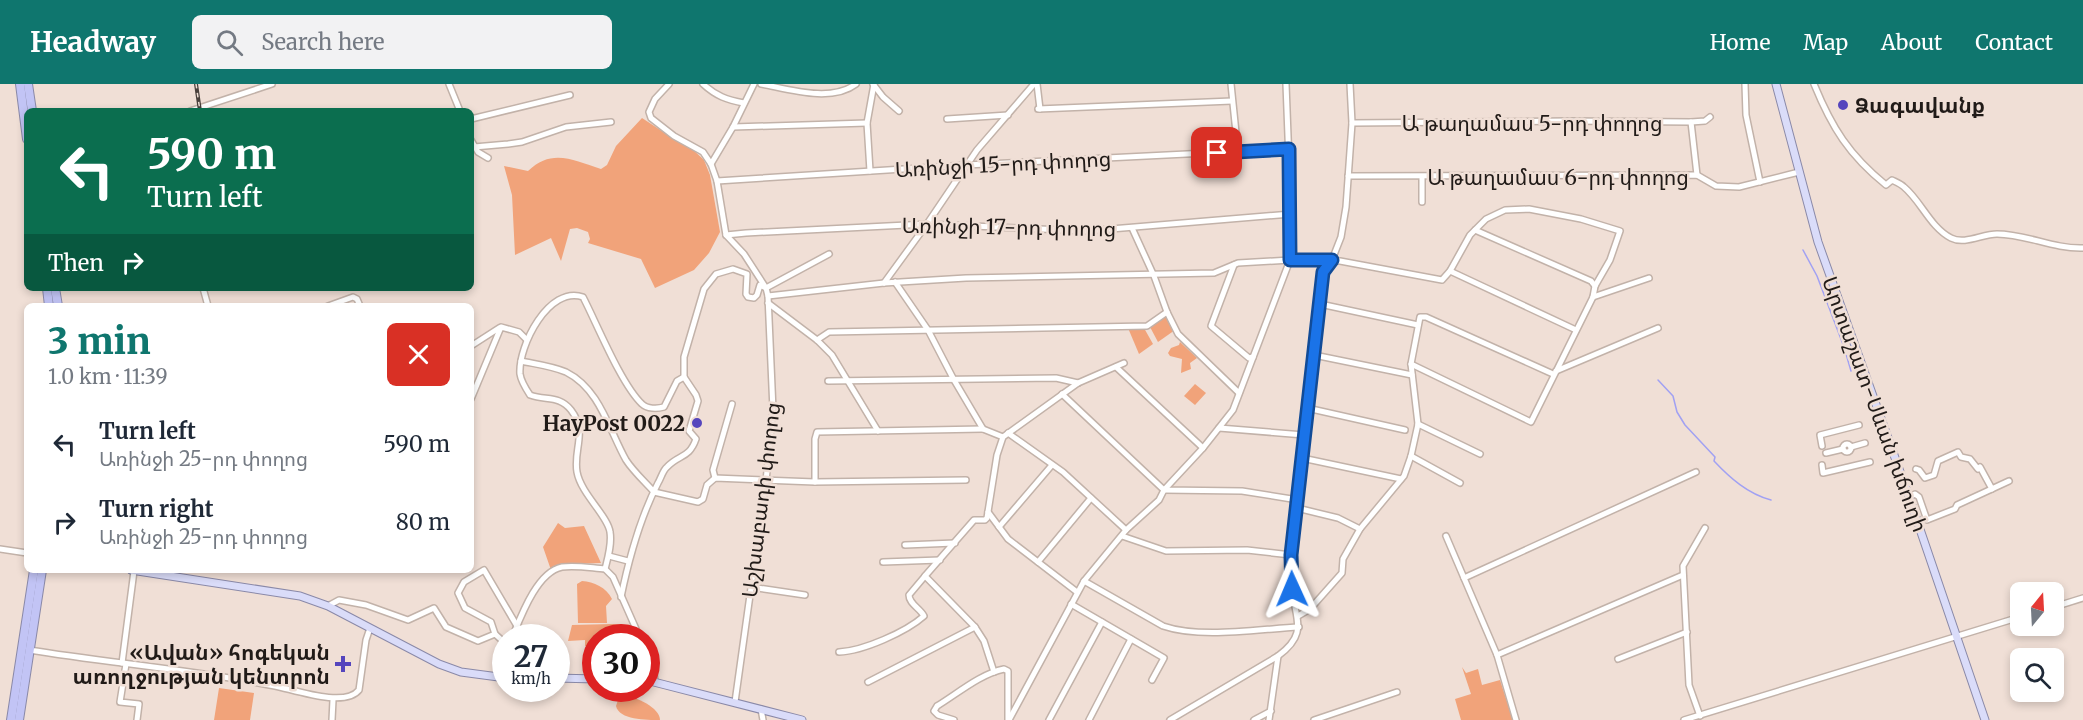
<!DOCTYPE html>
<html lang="en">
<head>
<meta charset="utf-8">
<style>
  body { margin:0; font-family:Merriweather,"Noto Sans Armenian",serif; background:#f2f2f3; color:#1f2937; height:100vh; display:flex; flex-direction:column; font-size:22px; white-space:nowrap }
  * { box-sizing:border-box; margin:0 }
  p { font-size:20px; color:#747a83 }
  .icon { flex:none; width:33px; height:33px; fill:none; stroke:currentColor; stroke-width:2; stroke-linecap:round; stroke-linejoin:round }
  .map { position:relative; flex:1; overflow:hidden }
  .side { position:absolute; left:24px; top:219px; width:450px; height:270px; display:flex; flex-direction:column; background:#fff; border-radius:9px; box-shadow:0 3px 9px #0003 }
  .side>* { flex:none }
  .hud { position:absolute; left:24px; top:24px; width:450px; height:183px; border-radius:9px; box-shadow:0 3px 9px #0003; background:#0b6e4f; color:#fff; overflow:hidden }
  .needle { width:39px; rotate:18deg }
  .tools { position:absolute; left:2010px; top:498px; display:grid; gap:12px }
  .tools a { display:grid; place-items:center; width:54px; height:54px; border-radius:9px; background:#fff; box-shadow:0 3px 9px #0003; font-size:30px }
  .speed { position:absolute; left:492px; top:540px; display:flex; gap:12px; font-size:30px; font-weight:700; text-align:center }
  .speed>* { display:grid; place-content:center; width:78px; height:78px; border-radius:50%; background:#fff; box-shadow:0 3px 9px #0003; line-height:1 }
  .speed small { font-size:15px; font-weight:400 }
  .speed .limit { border:9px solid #d22; background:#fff; color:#111 }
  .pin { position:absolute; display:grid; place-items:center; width:51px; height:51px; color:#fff; margin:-26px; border-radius:12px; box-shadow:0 3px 9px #0006 }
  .me { position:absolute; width:66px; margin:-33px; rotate:359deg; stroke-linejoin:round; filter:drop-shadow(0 0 4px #0008) }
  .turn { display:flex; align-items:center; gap:21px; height:126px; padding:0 24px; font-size:27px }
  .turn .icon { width:78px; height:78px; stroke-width:2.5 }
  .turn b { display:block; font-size:42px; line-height:51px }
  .then { display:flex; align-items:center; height:57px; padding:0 24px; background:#0003; gap:12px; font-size:22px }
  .round { display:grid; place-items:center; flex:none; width:63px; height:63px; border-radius:9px; background:#f2f2f3 }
  .overview { display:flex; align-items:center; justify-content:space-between; height:102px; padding:0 24px }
  h1 { font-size:36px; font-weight:800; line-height:45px; color:#0f766e }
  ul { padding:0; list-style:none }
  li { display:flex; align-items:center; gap:18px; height:78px; padding:0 24px }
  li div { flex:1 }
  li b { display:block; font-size:22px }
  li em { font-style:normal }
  header { display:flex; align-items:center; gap:36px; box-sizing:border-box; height:84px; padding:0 30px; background:#0f766e; color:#fff }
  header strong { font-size:28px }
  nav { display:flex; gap:33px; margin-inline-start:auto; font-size:21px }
  .search { width:420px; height:54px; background:#f2f2f3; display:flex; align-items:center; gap:15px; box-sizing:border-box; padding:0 21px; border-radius:9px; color:#747a83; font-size:22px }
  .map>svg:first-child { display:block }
  .green { fill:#f1a37a }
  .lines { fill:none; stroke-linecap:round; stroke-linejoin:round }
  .stream { stroke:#a1a1f3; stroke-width:1.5 }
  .minor-casing { stroke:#c2b2a9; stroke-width:8 }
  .major-casing { stroke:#8a89a8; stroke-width:9 }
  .highway-casing { stroke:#8a89a8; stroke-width:10 }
  .minor { stroke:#fff; stroke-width:5 }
  .major { stroke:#dadcf9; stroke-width:7 }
  .highway { stroke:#c2c4f5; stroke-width:8 }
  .rail-casing { stroke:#49403c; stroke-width:4 }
  .rail { stroke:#f0dfd6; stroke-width:1.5; stroke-dasharray:4.5; stroke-linecap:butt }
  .route-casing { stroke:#114b97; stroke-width:15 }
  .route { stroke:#1a73e8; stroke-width:10 }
  .poi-dot { fill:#5545bd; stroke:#f0dfd6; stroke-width:2 }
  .labels { text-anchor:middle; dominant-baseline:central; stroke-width:5; stroke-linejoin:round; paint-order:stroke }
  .poi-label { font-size:21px; font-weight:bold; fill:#211b18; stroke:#f0dfd6; text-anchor:end }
  .street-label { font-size:21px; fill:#211b18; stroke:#f0dfd6 }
</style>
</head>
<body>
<header>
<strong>Headway</strong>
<div class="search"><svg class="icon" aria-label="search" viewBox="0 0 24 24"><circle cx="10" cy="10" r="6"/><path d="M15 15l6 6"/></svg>Search here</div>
<nav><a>Home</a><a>Map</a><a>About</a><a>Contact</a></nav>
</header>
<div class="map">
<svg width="2083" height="636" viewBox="0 0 2083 636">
  <rect width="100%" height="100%" fill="#f0dfd6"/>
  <g class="green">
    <path d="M642 34 674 55 689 62 704 76 710 91 720 148 709 169 694 186 655 204 641 175 588 159 590 155 588 148 577 144 570 145 561 177 551 154 515 171 512 111 504 82 528 87C552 64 573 76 601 85L607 81 616 62Z"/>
    <polygon points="1166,231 1175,246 1158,258 1150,243"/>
    <polygon points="1128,244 1144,244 1153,260 1139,270"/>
    <polygon points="1180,258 1197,274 1190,279 1191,285 1181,289 1182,275 1170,272 1168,269 1171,264 1179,261"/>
    <polygon points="1195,300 1206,309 1195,321 1184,312"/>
    <polygon points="558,439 565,444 584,442 601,479 571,480 551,486 543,463"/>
    <path d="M582 497C594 498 606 503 612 515L606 522 607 539H578L577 500Z"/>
    <polygon points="612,540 630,541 637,553 596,554 595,562 585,562 585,556 568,557 572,541"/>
    <polygon points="1462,583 1466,589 1478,585 1482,601 1500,596 1513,636 1461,636 1455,615 1471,610"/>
    <polygon points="219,604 254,609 250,636 214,636"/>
    <path d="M624 612C636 612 660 624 660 636 646 636 619 636 616 622L618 616Z"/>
  </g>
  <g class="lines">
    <g class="stream">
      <polyline points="1803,166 1817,192 1844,263 1851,287"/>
      <path d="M1658 296 1673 312 1677 328 1685 341 1715 373 1714 377C1730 394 1748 410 1771 416"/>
    </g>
    <g class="minor-casing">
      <g id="minor">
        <polyline points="449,0 460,27"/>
        <polyline points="669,0 655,15 649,28 651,34 674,52 703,68 711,80 717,97 726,151 744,170 766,204 768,212 773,326 766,397 735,618"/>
        <path d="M703 0C716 12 727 16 744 19"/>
        <path d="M761 0C788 5 831 19 856 0"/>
        <polyline points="873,0 883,13 899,27"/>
        <polyline points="1037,0 1040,25"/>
        <polyline points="1231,0 1238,68"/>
        <polyline points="1286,0 1291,130 1290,176 1340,177 1442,196 1450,187 1470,151 1486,135 1505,126 1529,125 1581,135 1620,147 1610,176 1595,202 1593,213 1531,338 1411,280"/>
        <polyline points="1745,0 1746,31 1760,98"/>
        <path d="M1814 0C1832 44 1849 71 1886 101L1892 96C1896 98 1901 100 1904 103 1921 117 1930 143 1951 154 1965 161 1982 150 1997 150 2026 150 2053 165 2083 164"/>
        <polyline points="1038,25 1232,17"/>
        <polyline points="190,27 272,0"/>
        <polyline points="471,35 570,11"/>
        <polyline points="947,35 1008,31"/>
        <polyline points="1691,38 1697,91"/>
        <polyline points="1352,39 1568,37 1691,38 1705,37 1710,33"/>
        <polyline points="733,43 867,39"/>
        <polyline points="471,56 478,68 488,74"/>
        <polyline points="474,63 508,60 522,58 566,43 611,38"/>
        <polyline points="711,80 733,43 754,0"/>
        <polyline points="870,87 867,39 874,0"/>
        <polyline points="1348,92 1697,91 1716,102 1739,103 1799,88"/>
        <polyline points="1422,93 1422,118"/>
        <polyline points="717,97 966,81 1289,65"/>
        <polyline points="1132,144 1154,192 1167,228 1178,250 1239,309"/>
        <polyline points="1475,146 1591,197 1595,202"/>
        <polyline points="726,151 746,149 927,140 1087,147 1291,130"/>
        <polyline points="1234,181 1211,242 1249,274 1253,273"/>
        <polyline points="1450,187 1576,246"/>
        <polyline points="895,198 928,246 954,296 983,345 1003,353"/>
        <polyline points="884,199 927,140 977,66 1034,0"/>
        <polyline points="203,204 208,222"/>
        <polyline points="768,212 884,199 966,194 1214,189 1238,179 1290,176 1233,326 1203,364 1164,406 1159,416 1126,446 1084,497 1009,636"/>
        <polyline points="1593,213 1649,194"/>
        <polyline points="768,219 817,256 832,271 878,347"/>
        <polyline points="1320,220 1418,241"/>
        <polyline points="328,222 353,213 357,215 360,222"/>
        <polyline points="817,256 829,248 1147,242 1167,228"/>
        <polyline points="471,262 499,244"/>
        <polyline points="1314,271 1412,291"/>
        <path d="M521 277C535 280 552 282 566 288 600 305 609 346 626 376 633 387 645 398 654 408"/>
        <polyline points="1116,283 1203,364"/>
        <polyline points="1556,287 1658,244"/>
        <polyline points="828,297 1056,294 1078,299"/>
        <polyline points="1062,310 1164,406 1242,407 1298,416"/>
        <polyline points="471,315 501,243 519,248 526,255"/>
        <polyline points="1307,324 1405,346"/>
        <polyline points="1418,340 1480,370"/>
        <polyline points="1219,344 1304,351"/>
        <polyline points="1008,349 1063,388 1126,446"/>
        <circle cx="1847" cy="364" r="4"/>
        <polyline points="1822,362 1820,351 1859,341"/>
        <polyline points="1851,363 1865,359"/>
        <polyline points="1826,369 1843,365"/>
        <polyline points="1411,372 1460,399"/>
        <polyline points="1302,374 1401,395"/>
        <polyline points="1822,381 1823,389 1870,378"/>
        <polyline points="1916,385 1919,386 1925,394 1934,391 1938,377 1958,368 1961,373 1970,375 1978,385 1980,383 1992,405"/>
        <polyline points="715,394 713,386 732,320"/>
        <polyline points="815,398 815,355 817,348 983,345"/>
        <polyline points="654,408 698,418 703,415 707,401 715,394 815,398 966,396"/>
        <polyline points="1909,413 1915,410 1919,413 1927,436 1955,425 1957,421 2009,397"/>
        <polyline points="1297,424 1338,434 1360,445"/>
        <polyline points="988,428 1008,455 1077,508"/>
        <polyline points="999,443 1052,381"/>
        <polyline points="1122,452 1166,467 1247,466 1291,471"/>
        <polyline points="1446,452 1497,571 1516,636"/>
        <polyline points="905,461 955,459"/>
        <polyline points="0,465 27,469"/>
        <polyline points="609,472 628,477"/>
        <polyline points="883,478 940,476"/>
        <polyline points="1038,478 1091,414"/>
        <path d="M605 485C608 473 612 460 610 448 608 432 581 410 577 388 573 365 588 348 571 326 559 311 546 317 530 311 526 305 521 297 520 290 518 262 549 201 583 213 597 240 621 300 642 320 647 325 657 325 664 323L677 297 684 293"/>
        <polyline points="1464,494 1696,388"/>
        <path d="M1084 497 1163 542C1201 555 1258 545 1299 543"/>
        <polyline points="751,503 805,511"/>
        <path d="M621 513C629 474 640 434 658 399 661 394 663 386 667 383 679 370 689 375 696 355L689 347 698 317 696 311 684 293V273L704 205 716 190 733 185 747 190 746 210 748 213 754 214 757 211 760 201 766 204 829 170"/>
        <polyline points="1071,520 1164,574 1152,596"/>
        <polyline points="328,522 339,516 366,521 408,536 434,524 446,543 478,557 495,550 506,560"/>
        <polyline points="2054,523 2083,514"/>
        <polyline points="1298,532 1310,525 1342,489 1343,475 1360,445 1404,392 1411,372 1418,340 1411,280 1420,233 1426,233 1553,290"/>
        <polyline points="495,550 491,538 465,524 458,509 464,498 484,486 517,542"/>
        <path d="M512 554C521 532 537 488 562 483 576 481 591 484 605 485L613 493 640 554"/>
        <path d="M29 566C110 579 194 586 275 602 295 606 345 624 359 606L366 556 370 544"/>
        <polyline points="646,566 653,578 655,598"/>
        <path d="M839 568C863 567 906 548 924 532 920 524 909 520 909 511L925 492"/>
        <polyline points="1497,571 1683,491"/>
        <polyline points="1618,575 1687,548"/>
        <polyline points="122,579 134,487"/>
        <polyline points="126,580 120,618 139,620 137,636"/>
        <polyline points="994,588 984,557 975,543 925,492 974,436 985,436 987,434 997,371 1003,353 1078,299 1124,279"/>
        <polyline points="501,594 506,573"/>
        <polyline points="868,598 975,543"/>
        <polyline points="761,625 763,636"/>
        <polyline points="1700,632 1689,601 1683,482 1705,444"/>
        <polyline points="332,636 333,616"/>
        <path d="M954 636 938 631 934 627 937 622C957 610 980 590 1004 585L1008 587V636"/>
        <polyline points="1049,636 1102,538"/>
        <polyline points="1089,636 1131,555"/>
        <path d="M1170 636 1278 572C1309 549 1295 536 1292 504 1291 493 1292 482 1291 471L1323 188 1332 176 1341 153 1346 123 1352 39 1350 0"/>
        <polyline points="1254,636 1271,627"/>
        <polyline points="1269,636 1278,572"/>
        <polyline points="1314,636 1397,608"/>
        <polyline points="1684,636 2020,533"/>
      </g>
    </g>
    <g class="major-casing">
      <g id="major">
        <polyline points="1776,0 1818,158 1909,413 1985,636"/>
        <polyline points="131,486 300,512 328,522 439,580 461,588 506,594"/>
        <polyline points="556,594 596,595"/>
        <polyline points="646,596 802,636"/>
      </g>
    </g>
    <g class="highway-casing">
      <g id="highway">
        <polyline points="20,0 27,55"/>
        <polyline points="28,0 32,27"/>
        <polyline points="47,204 49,222"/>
        <polyline points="55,204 58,222"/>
        <polyline points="11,636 34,486"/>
        <polyline points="19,636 42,486"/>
      </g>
    </g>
    <use href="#minor" class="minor"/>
    <use href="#major" class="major"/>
    <use href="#highway" class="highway"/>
    <g class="rail-casing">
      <polyline id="rail" points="196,0 200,27"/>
    </g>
    <use href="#rail" class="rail"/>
  </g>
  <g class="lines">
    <g class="route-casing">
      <polyline id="route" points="1217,69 1289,65 1290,176 1332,176 1323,188 1291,471 1292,505"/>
    </g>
    <use href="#route" class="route"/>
  </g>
  <g class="poi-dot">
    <circle cx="1843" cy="21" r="6"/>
    <circle cx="697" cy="339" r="6"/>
    <path d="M340 571h6v6h6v6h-6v6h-6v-6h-6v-6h6z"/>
  </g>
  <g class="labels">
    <g class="poi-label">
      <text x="1855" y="21" text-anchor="start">Ձագավանք</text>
      <text x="685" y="339">HayPost 0022</text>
      <text x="330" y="568">«Ավան» հոգեկան<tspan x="330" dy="24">առողջության կենտրոն</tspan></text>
    </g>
    <g class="street-label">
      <text x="1532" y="39">Ա թաղամաս 5-րդ փողոց</text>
      <text transform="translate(1003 80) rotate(-3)">Առինջի 15-րդ փողոց</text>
      <text x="1558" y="93">Ա թաղամաս 6-րդ փողոց</text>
      <text transform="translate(1009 143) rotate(1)">Առինջի 17-րդ փողոց</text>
      <text transform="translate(1875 320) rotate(70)">Արտաշատ-Սևան խճուղի</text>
      <text transform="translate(761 416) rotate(-83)">Աշխաբադի փողոց</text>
    </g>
  </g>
</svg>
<div class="tools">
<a><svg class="needle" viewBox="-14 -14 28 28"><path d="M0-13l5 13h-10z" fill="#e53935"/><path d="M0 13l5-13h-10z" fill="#747a83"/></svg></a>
<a><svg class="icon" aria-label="search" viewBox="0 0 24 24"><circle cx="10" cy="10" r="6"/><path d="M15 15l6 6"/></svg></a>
</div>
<div class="speed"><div>27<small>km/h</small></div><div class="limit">30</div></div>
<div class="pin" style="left:1217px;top:69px;background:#d93025"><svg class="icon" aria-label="arrive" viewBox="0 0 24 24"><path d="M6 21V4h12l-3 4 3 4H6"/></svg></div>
<svg class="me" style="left:1292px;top:505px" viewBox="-20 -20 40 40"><path d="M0-17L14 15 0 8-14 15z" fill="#1a73e8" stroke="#fff" stroke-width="4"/></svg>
<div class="hud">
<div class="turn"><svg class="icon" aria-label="left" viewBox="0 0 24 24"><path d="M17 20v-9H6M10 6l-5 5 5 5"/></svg><div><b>590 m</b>Turn left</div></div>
<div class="then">Then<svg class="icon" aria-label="right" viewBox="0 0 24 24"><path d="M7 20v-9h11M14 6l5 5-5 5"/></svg></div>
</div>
<section class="side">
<div class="overview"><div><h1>3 min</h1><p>1.0 km · 11:39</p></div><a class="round" style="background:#d93025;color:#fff"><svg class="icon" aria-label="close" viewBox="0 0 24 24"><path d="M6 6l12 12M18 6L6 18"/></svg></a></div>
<ul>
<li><svg class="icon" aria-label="left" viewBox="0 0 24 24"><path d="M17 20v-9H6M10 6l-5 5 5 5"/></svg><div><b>Turn left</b><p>Առինջի 25-րդ փողոց</p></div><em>590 m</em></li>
<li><svg class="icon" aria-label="right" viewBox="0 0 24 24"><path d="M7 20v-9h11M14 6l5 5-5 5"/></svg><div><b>Turn right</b><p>Առինջի 25-րդ փողոց</p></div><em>80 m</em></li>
</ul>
</section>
</div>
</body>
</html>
